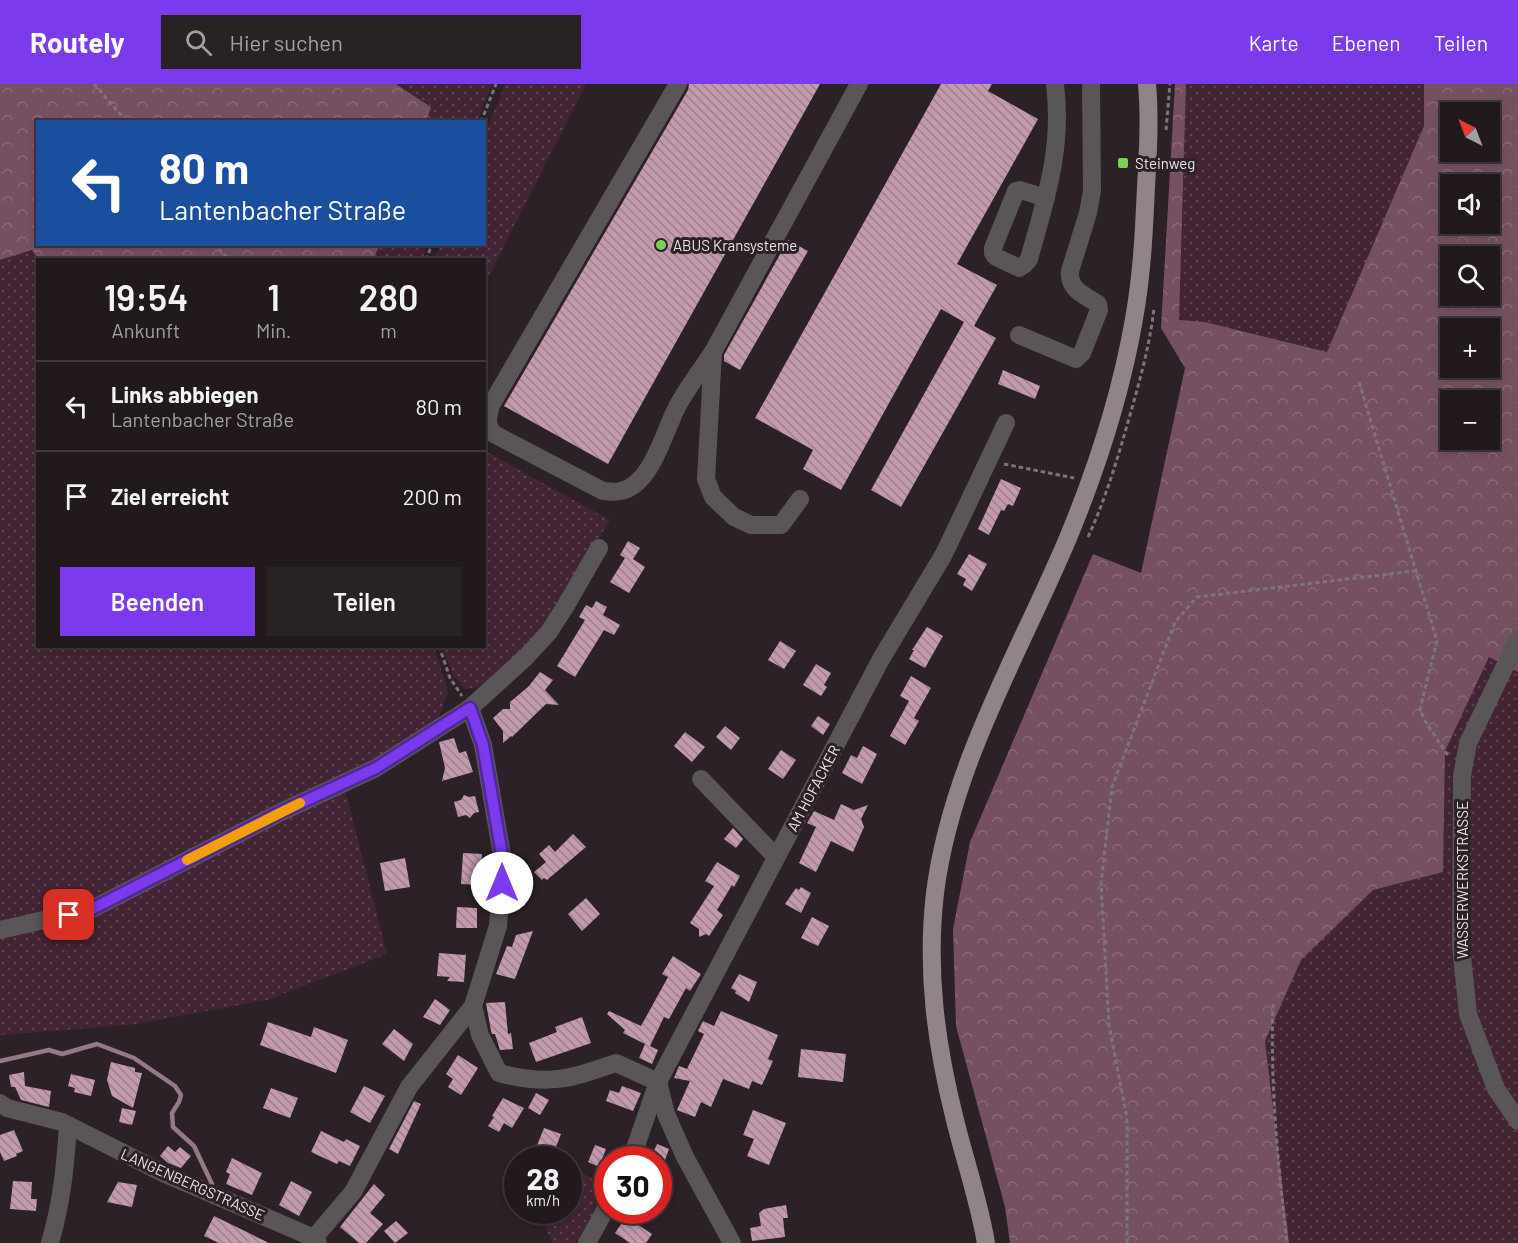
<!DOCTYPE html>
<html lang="de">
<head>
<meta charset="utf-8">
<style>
  body { margin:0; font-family:Barlow,sans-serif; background:#292225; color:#f1f3f6; height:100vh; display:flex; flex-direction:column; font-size:22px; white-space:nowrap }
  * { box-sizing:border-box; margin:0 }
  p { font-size:20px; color:#a2a0a3 }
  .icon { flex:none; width:33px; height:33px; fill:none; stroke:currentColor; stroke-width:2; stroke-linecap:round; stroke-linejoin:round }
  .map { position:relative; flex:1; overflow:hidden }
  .drawer { position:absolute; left:36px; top:174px; width:450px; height:390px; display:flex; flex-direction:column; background:#21191c; border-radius:0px; box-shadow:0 3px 9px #0003,0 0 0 2px #3e383b }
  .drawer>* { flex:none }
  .hud { position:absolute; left:36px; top:36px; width:450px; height:126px; border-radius:0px; box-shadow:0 3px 9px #0003,0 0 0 2px #3e383b; background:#1a4fa0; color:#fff; overflow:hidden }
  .needle { width:39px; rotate:318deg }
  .buttons { position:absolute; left:1440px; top:18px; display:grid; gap:12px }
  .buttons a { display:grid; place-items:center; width:60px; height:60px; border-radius:0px; background:#21191c; box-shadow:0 3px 9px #0003,0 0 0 2px #3e383b; font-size:30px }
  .speed { position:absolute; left:504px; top:1062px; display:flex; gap:12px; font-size:30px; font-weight:700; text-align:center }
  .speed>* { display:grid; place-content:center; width:78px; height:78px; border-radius:50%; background:#21191c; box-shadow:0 3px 9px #0003,0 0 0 2px #3e383b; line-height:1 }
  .speed small { font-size:15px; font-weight:400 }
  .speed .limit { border:9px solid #d22; background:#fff; color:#111 }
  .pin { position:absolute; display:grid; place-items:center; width:51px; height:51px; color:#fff; margin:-26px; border-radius:12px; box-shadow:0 3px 9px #0006 }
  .me { position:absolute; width:66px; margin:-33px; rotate:0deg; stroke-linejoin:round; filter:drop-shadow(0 0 4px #0008) }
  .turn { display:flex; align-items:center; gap:21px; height:126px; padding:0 24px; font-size:27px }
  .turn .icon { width:78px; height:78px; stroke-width:2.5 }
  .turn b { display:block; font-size:42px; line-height:51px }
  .eta { display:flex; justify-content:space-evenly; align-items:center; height:102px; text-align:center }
  .eta b { font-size:36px; font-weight:600; line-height:42px }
  .primary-button { display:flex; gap:12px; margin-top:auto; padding:12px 24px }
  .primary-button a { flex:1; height:69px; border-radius:0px; background:#7c3aed; color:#fff; font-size:24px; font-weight:600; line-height:69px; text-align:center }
  .primary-button a+a { background:#292225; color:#f1f3f6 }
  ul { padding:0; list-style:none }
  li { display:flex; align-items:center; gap:18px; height:90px; padding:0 24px; border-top:2px solid #3e383b }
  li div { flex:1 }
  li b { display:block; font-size:22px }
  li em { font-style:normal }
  header { display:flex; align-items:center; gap:36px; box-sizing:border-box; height:84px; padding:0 30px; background:#7c3aed; color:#fff }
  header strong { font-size:28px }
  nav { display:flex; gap:33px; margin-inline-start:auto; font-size:21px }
  .search { width:420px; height:54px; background:#292225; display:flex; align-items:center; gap:15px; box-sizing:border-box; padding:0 21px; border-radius:0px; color:#a2a0a3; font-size:22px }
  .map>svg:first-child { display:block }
  .green { fill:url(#green-dots) }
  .forest { fill:url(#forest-crowns); fill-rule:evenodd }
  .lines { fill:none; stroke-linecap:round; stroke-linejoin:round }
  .stream { stroke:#947987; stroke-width:4.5 }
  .building { fill:url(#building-back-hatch) }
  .path { stroke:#7d7478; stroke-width:3; stroke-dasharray:4.5 3; stroke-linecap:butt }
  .minor { stroke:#5a5557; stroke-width:18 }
  .major { stroke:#90848a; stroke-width:18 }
  .route-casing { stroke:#51269a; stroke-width:15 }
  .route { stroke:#7c3aed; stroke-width:10 }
  .slow { stroke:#f59e0b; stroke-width:10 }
  .poi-dot { fill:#7ad156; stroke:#2c2126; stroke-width:2 }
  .labels { text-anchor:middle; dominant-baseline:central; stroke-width:6; stroke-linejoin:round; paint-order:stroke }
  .poi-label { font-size:15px; fill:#ece4e8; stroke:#2c2126; text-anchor:start }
  .street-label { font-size:15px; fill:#ece4e8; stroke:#2c2126 }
</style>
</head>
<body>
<header>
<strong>Routely</strong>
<div class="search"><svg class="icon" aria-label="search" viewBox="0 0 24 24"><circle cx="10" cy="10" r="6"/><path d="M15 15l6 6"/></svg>Hier suchen</div>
<nav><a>Karte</a><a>Ebenen</a><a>Teilen</a></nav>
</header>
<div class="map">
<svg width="1518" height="1159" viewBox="0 0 1518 1159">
  <defs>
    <pattern id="green-dots" width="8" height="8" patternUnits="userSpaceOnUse" patternTransform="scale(1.5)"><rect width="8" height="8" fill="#432434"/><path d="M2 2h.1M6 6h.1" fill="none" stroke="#5e4451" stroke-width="1.8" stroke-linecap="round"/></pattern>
    <pattern id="forest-crowns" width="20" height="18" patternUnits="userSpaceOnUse" patternTransform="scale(1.5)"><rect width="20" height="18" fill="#755063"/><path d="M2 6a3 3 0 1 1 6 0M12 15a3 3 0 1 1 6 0" fill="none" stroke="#896979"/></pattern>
    <pattern id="building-back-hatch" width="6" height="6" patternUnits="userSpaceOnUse" patternTransform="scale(1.5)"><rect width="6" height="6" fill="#c299ad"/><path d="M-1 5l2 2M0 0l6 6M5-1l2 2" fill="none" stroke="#9d808e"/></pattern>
  </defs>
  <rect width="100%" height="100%" fill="#2c2126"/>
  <g class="green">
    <polygon points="397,0 492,0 477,38 426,37 431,22"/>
    <polygon points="505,0 586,0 485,200 484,176 434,175 440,161 484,160 485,50"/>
    <polygon points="1186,0 1424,0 1424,42 1328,268 1205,238 1179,236"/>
    <polygon points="380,161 380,160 428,161 422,175 373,175"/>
    <polygon points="32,166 39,175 38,176 38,562 434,563 448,608 437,637 374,679 92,818 0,842 0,176"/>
    <polygon points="485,367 610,436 547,537 522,571 479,603 465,605 454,592 441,563 484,562"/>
    <polygon points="1489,573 1518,588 1518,1159 1289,1159 1265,957 1301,876 1373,806 1443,788 1445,667"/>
    <polygon points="345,705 387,870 267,916 129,941 0,951 0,853 93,830"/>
    <polygon points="569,1080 607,1105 607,1107 576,1159 552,1159 543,1137 547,1127 568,1126"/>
  </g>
  <g class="forest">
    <polygon points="0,0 396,0 431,23 426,38 38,38 38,160 380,161 373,175 39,176 32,166 0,176"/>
    <path d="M1175 0H1186L1179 236 1205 238 1327 268 1424 42V0H1518V588L1489 573 1445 667 1443 788 1373 806 1301 876 1265 957 1289 1159H1010L1005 1123 956 942 953 845 970 758 1093 470 1141 489 1185 284 1161 244ZM1450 28H1490V68H1450ZM1450 100H1490V140H1450ZM1450 172H1490V212H1450ZM1450 244H1490V284H1450ZM1450 316H1490V356H1450Z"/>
  </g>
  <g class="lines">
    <polyline class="stream" points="0,977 49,966 62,970 97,960 134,974 175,1002 181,1011 179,1018 172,1029 173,1043 194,1062 212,1100"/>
  </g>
  <g class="building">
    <polygon points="689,0 820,0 608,380 504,322 688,6"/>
    <polygon points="941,0 992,0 988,7 1038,35 957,180 997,201 974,242 996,254 901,423 871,406 964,238 941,225 841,406 803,385 813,366 755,334"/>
    <polygon points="788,156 808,167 740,286 724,277 724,271"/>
    <polygon points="1003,286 1040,302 1035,315 998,300"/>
    <polygon points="1001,395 1021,404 1013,422 1008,420 1004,427 1001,426 989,451 978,445"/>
    <polygon points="628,457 640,464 633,475 645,483 629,509 610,498 625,474 620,471"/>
    <polygon points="969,470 987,480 972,507 963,501 966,495 957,490"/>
    <polygon points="596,517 607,523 603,531 620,541 614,551 604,546 575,593 557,582 585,536 579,533 586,521 592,524"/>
    <polygon points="927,543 943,552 925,584 909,575 914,566 912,566"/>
    <polygon points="780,557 796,567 784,585 768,576"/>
    <polygon points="816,580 831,589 824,601 827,603 821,612 803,601"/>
    <polygon points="540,588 553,596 545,606 559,621 546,620 512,653 511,652 503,659 503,647 493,634 503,625 510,625 510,618 528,603"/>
    <polygon points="911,592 931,604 914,634 919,637 905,661 890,652 909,617 900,612"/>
    <polygon points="818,632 830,640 823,651 811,642"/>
    <polygon points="725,642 740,654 731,666 716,653"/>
    <polygon points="685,648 705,663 692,678 674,662"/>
    <polygon points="454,654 459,669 466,667 473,688 442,697 445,684 439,658"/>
    <polygon points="863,662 877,670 862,700 842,689 851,671 857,674"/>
    <polygon points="781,666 796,676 783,695 768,685"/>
    <polygon points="464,711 469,713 475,712 479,728 474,729 470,734 466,731 458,733 454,718 461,716"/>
    <polygon points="841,720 854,726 868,721 861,735 864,743 853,768 831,757 816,788 799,779 816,743 807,739 814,727 834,736"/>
    <polygon points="733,744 743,755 736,764 724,755"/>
    <polygon points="573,750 586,763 547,796 544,794 542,796 534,788 546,778 539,770 549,761 555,768"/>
    <polygon points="463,769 482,770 480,801 461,800"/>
    <polygon points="405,774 410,803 385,807 380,779"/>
    <polygon points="717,778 740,792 734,803 732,801 717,826 723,831 709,852 706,850 699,853 699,845 690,839 714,802 705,797"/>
    <polygon points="801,803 811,809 801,829 785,820 796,804 799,806"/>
    <polygon points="586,814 600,830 582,847 568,830"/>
    <polygon points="457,823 477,824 477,844 456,844"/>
    <polygon points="812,833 829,842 818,862 801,854"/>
    <polygon points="533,847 515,895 496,890 507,862 512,863 516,851"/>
    <polygon points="439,869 465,871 466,869 464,898 447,897 450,893 437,892"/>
    <polygon points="673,872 701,890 690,907 686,904 669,935 664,933 650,962 658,966 652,980 639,974 645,960 623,949 625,946 607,930 609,927 641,942 668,893 662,890"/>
    <polygon points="739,890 757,898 749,918 735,909 736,907 731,904"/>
    <polygon points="435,915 450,926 440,941 423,933"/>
    <polygon points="505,918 508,950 511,949 513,965 500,966 495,950 492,950 491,947 486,919"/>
    <polygon points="721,927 778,951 768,975 773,977 762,1001 752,997 749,1005 723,995 711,1023 701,1018 695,1033 677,1026 690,997 674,994 679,982 687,985 704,950 698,947 703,937 714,942"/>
    <polygon points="582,933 591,959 536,978 529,959 557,948 555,943"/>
    <polygon points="268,938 311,953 314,943 348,956 336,989 260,961"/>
    <polygon points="394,945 413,960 404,977 382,960"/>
    <polygon points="801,965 846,970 843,998 798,993"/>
    <polygon points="458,971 478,984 461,1011 448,1003 453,995 446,990"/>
    <polygon points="111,978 135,984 135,988 142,989 133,1024 112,1012 107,996"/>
    <polygon points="24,988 25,1002 51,1007 49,1023 21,1016 15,1003 11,1003 9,991"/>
    <polygon points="71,990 95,996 91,1012 74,1008 75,1004 68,1002"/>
    <polygon points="364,1002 385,1012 370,1039 350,1028"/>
    <polygon points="622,1002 641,1009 633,1027 606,1017 610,1006 619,1009"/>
    <polygon points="271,1004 298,1014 290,1034 263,1024"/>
    <polygon points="536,1009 549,1016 540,1031 528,1024"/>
    <polygon points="503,1014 524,1024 512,1044 504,1039 499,1048 488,1042 494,1033 492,1032"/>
    <polygon points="414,1017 421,1020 398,1070 389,1065"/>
    <polygon points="122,1024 136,1027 132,1041 119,1038"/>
    <polygon points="753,1026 786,1039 769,1081 747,1072 754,1055 743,1051"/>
    <polygon points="544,1044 561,1050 551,1076 531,1076"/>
    <polygon points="14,1046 23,1067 16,1070 17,1072 4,1077 0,1068 0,1051"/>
    <polygon points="321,1047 344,1058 346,1055 360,1062 350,1082 339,1077 337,1080 311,1068"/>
    <polygon points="657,1060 669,1065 665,1076 650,1076"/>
    <polygon points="595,1061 606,1065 599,1083 588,1078"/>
    <polygon points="168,1062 175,1068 180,1063 191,1072 181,1084 168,1079 160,1072"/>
    <polygon points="232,1074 262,1089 252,1111 226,1100 230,1090 226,1088"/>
    <polygon points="13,1097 32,1098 31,1115 37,1115 36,1127 10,1125"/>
    <polygon points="291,1097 312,1108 299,1132 279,1121"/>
    <polygon points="118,1098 137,1101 132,1123 107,1118"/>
    <polygon points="374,1100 385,1111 370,1129 383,1140 366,1159 359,1159 340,1143"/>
    <polygon points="786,1121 788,1134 783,1134 785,1153 752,1157 750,1144 761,1142 759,1129 764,1125"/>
    <polygon points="214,1132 269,1159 219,1159 204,1152"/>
    <polygon points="626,1133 652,1150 646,1159 630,1159 615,1149"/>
    <polygon points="396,1137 408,1149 395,1159 384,1147"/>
  </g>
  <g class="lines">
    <g class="path">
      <polyline points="94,0 127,38"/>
      <polyline points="481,38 496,0"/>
      <polyline points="1166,46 1170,0"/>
      <polyline points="213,160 230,176"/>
      <polyline points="426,176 432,160"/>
      <polyline points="1359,298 1437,557 1420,625 1425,637 1449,673"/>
      <polyline points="1004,380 1074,394"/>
      <path d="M1088 453C1106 414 1118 373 1130 331 1140 296 1150 260 1154 224"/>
      <polyline points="439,562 450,594 462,612"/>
      <path d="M1273 920C1270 1000 1278 1079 1287 1159"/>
      <polyline points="1127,1159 1127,1034 1109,941 1101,800 1112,703 1175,538 1197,513 1415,487"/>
    </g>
    <g class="minor">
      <path d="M678 0 491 321C488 333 485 340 494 350L603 407C609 407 616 409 621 407 652 400 664 348 677 323 687 304 701 286 713 268"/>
      <path d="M1046 114 1020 106 1016 107 993 164V169L996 173 1019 184 1025 180 1029 175C1046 114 1063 64 1055 0"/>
      <path d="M1019 251 1076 275 1082 269 1099 226 1098 220C1085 211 1068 206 1070 187L1088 129 1092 107 1091 0"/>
      <polyline points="800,415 781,441 751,441 734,433 713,413 706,395 713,268 859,0"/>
      <polyline points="1518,555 1468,659 1462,692 1461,862 1468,930 1496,1005 1518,1037"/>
      <polyline points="701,695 776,773"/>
      <polyline points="0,846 92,825 279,729 376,684 470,624 526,573 549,548 565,523 599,464"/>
      <path d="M473 922 480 951 499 989C549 1002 569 995 616 979L658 998 666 1030 685 1073 732 1159"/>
      <polyline points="0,1019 7,1024 62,1038 163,1089 314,1154 318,1159"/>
      <polyline points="631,1076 658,998 881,575 944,470 1006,339"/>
      <polyline points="314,1154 353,1108 409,1003 473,922 498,842 503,777 483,661 470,624"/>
      <path d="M50 1159C62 1117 65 1085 68 1041"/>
      <polyline points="587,1159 608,1121"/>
    </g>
    <path class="major" d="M986 1159C979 1117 965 1077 955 1036 936 961 926 887 935 809 951 682 1019 570 1068 454 1097 384 1121 310 1134 235 1142 191 1144 147 1146 103 1148 69 1150 34 1147 0"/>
  </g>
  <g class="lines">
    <g class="route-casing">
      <polyline id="route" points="69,831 92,825 279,729 376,684 470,624 483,661 503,777 502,799"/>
    </g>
    <use href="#route" class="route"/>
    <polyline class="slow" points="187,776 300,719"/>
  </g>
  <g class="poi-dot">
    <rect x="1117" y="73" width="12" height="12" rx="3"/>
    <circle cx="661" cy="161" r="6"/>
  </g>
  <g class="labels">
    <g class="poi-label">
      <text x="1135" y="79">Steinweg</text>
      <text x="673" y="161">ABUS Kransysteme</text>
    </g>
    <g class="street-label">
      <text transform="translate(813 704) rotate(-62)">AM HOFACKER</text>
      <text transform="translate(1462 796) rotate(-90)">WASSERWERKSTRASSE</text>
      <text transform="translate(193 1100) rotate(24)">LANGENBERGSTRASSE</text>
    </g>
  </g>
</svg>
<div class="buttons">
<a><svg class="needle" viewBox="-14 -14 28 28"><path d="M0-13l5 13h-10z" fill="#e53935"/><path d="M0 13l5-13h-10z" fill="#a2a0a3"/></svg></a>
<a><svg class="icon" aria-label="sound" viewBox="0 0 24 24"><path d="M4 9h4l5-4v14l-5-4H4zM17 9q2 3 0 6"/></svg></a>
<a><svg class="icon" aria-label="search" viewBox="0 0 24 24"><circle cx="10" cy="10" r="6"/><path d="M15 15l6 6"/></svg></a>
<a>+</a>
<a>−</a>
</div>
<div class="speed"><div>28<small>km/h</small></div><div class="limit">30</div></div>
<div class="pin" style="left:69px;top:831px;background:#d93025"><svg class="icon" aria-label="arrive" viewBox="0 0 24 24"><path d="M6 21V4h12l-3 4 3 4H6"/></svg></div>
<svg class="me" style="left:502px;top:799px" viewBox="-20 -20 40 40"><circle r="19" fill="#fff"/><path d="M0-13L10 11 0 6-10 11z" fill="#7c3aed"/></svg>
<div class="hud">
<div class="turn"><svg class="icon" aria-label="left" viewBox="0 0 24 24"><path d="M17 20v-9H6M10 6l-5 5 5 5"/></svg><div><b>80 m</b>Lantenbacher Straße</div></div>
</div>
<section class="drawer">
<div class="eta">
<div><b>19:54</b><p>Ankunft</p></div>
<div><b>1</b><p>Min.</p></div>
<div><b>280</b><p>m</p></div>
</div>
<ul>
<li><svg class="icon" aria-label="left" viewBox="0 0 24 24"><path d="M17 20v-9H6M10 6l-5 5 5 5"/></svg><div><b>Links abbiegen</b><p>Lantenbacher Straße</p></div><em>80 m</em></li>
<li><svg class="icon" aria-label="arrive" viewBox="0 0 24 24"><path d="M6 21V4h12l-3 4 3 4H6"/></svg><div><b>Ziel erreicht</b></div><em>200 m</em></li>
</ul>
<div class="primary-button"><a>Beenden</a><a>Teilen</a></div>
</section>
</div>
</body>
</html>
